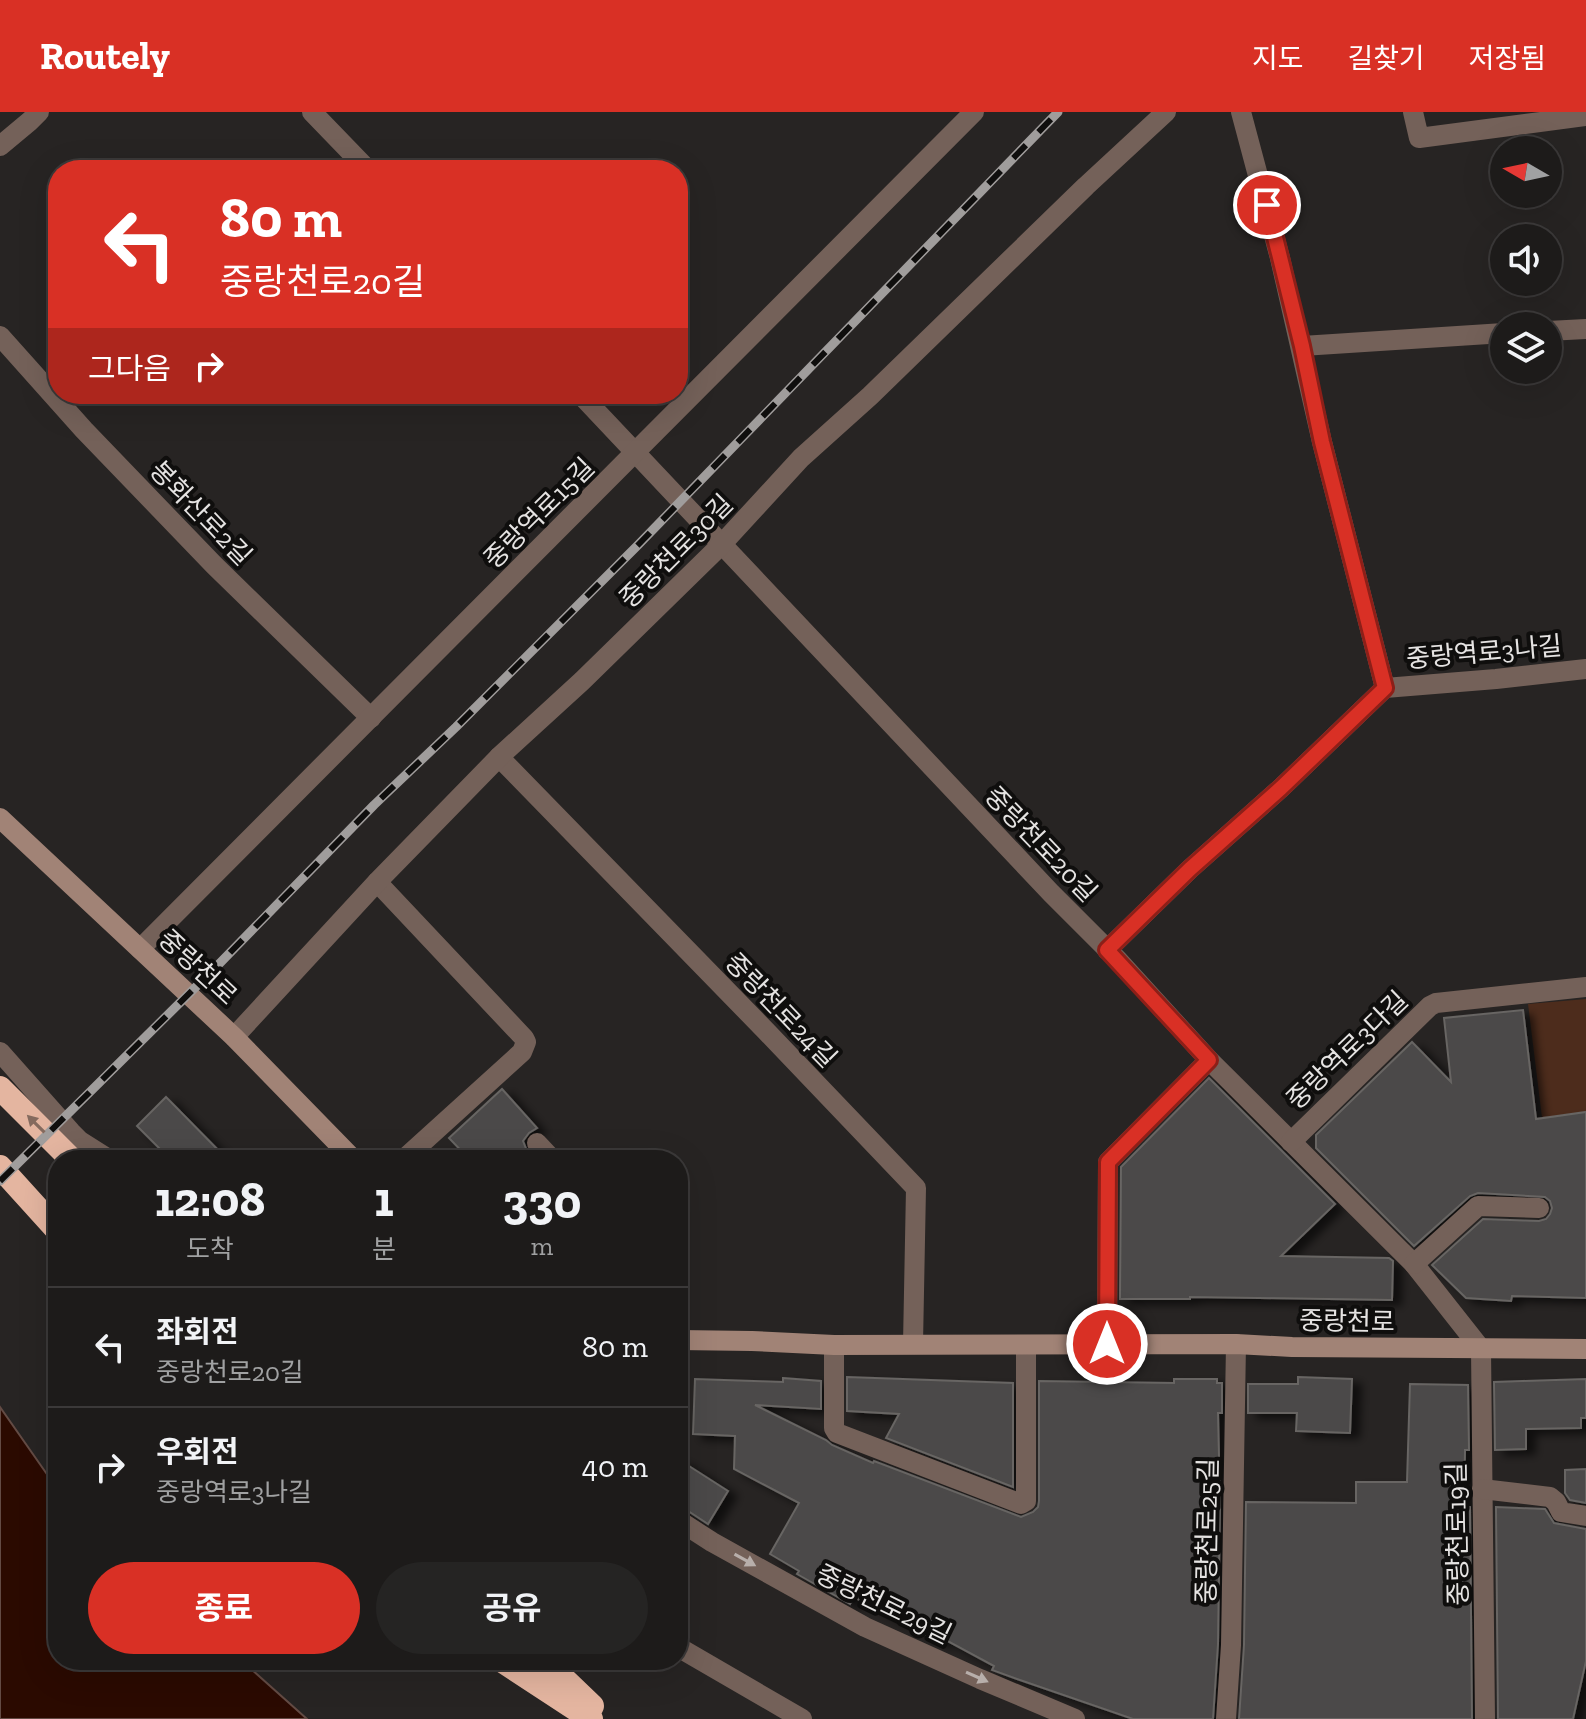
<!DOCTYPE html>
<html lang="ko">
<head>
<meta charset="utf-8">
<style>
  body { margin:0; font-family:"Zilla Slab","Noto Sans KR",serif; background:#252423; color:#f1f3f6; height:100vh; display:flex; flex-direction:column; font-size:30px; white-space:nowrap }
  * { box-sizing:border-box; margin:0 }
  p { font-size:26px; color:#a0a1a2 }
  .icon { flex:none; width:44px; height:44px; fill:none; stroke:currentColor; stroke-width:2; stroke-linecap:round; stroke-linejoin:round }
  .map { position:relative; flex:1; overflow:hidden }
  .drawer { position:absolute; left:48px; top:1038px; width:640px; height:520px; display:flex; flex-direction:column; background:#1d1b1a; border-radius:32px; box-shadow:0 8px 32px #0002,0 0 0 2px #3b3939 }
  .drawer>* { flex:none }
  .top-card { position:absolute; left:48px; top:48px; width:640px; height:244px; border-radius:32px; box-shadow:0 8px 32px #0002,0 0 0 2px #3b3939; background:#d93025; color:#fff; overflow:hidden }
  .needle { width:52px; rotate:279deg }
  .controls { position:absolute; left:1490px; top:24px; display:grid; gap:16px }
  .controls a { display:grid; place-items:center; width:72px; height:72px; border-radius:50%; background:#1d1b1a; box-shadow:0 8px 32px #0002,0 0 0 2px #3b3939; font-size:40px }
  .pin { position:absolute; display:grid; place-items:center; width:68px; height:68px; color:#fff; margin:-34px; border:4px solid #fff; border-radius:50%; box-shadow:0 2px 8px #0007 }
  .me { position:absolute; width:88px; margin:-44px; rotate:0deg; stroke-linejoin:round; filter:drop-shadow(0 0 6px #0008) }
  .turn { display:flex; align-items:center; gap:28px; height:168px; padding:0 40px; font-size:36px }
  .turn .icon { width:104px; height:104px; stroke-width:2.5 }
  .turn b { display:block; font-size:56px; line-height:68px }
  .then { display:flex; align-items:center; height:76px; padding:0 40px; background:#0003; gap:16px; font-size:30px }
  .eta { display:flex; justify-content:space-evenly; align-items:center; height:136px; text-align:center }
  .eta b { font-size:48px; font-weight:700; line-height:56px }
  .button { display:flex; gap:16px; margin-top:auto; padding:16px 40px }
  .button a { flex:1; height:92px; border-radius:48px; background:#d93025; color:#fff; font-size:32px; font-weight:700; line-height:92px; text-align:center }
  .button a+a { background:#252423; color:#f1f3f6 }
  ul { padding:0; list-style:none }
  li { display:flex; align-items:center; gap:24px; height:120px; padding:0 40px; border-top:2px solid #3b3939 }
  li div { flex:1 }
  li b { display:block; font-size:30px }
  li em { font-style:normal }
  header { display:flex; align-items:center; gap:48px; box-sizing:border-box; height:112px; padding:0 40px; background:#d93025; color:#fff }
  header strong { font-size:38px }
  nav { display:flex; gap:44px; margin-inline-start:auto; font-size:28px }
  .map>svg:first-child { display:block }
  .green { fill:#4d2c1c }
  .water { fill:#2b0a00; stroke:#634b44; stroke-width:2 }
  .building { fill:#4b4948; stroke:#676563; stroke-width:2; filter:url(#shadow) }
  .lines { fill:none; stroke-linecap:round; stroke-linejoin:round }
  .street { stroke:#746159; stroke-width:20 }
  .secondary { stroke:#a18376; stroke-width:20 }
  .highway { stroke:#e4b5a0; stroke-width:24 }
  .rail-casing { stroke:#a09d9c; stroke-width:9 }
  .rail { stroke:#0f0e0d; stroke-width:6; stroke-dasharray:18; stroke-linecap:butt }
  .oneway { fill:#846a5e }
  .oneway2 { fill:#b8afab }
  .route-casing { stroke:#8d1f18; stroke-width:20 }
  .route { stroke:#d93025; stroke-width:14 }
  .labels { text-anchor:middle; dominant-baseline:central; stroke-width:8; stroke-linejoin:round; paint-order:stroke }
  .street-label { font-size:26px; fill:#e5e3e2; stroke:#0f0e0d }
</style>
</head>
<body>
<header>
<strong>Routely</strong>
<nav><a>지도</a><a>길찾기</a><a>저장됨</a></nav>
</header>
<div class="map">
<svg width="1586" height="1607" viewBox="0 0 1586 1607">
  <defs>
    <filter id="shadow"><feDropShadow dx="9" dy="5" stdDeviation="4" flood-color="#0009"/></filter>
  </defs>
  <rect width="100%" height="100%" fill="#272423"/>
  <polygon class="green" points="1586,887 1586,1035 1546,1038 1528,892"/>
  <polygon class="water" points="0,1295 58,1378 58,1548 241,1548 307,1607 0,1607"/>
  <g class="building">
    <polygon points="1523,898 1536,1007 1586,1000 1586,1186 1512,1184 1511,1189 1466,1186 1432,1153 1483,1107 1539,1109 1546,1107 1550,1102 1552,1096 1550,1089 1545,1085 1478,1081 1470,1084 1414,1134 1316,1036 1316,1023 1412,930 1451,970 1444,906"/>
    <polygon points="1209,966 1335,1092 1281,1144 1389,1146 1393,1149 1392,1188 1190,1185 1190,1187 1120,1187 1121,1055"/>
    <polygon points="502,977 537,1016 529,1021 523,1029 527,1039 535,1048 470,1048 449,1026"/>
    <polygon points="166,985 228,1048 171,1048 137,1014"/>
    <polygon points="847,1265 1013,1271 1013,1375 886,1326 899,1302 847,1299"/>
    <polygon points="1298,1265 1352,1267 1350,1321 1296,1319 1297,1301 1248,1301 1248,1272 1298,1272"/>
    <polygon points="783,1266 821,1269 821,1297 755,1293 826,1328 832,1333 873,1351 874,1349 1021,1405 1033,1400 1038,1395 1039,1389 1039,1269 1174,1271 1174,1267 1217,1267 1217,1271 1222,1271 1222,1301 1218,1301 1220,1389 1218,1532 1213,1607 1133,1607 1017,1567 992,1558 994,1554 944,1527 941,1531 854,1485 850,1492 797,1462 799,1459 770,1442 799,1391 734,1357 735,1324 693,1322 695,1267 783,1270"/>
    <polygon points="1586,1267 1586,1306 1581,1306 1581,1316 1526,1317 1526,1337 1495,1338 1494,1270"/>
    <polygon points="1410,1272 1468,1273 1469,1338 1465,1338 1464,1394 1470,1395 1472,1607 1239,1607 1244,1533 1246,1390 1356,1391 1356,1370 1407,1370"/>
    <polygon points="678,1347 728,1379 708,1412 685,1397 678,1395"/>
    <polygon points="1586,1357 1586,1391 1570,1388 1565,1381 1565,1358"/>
    <polygon points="1496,1395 1545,1397 1554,1411 1586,1417 1586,1549 1573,1607 1498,1607"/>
  </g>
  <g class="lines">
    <g class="street">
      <polyline points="312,0 368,58"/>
      <polyline points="1241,0 1280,146 1322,330 1385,576"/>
      <polyline points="1413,0 1419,26 1586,4"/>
      <polyline points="0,34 30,9 39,0"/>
      <polyline points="1548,219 1586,217"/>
      <polyline points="0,224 84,318 214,453 371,606"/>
      <polyline points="1302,234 1504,221"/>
      <polyline points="580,282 1051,781 1117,847 1209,948 1414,1152 1481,1237 1485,1607"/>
      <polyline points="499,645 766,919 916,1076 913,1232"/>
      <polyline points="377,770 524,926 526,930 522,940 403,1048"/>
      <polyline points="140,837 974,0"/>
      <polyline points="1107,838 1190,757 1281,676 1385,576 1496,567 1586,557"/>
      <polyline points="234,925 377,770 499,645 582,569 721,433 801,346 870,284 1086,74 1166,0"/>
      <polyline points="0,940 71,1020 80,1029 110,1048"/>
      <polyline points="1291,1030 1430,894 1436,891 1586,875"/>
      <polyline points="537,1031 553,1048"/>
      <polyline points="1414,1152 1478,1094 1539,1096"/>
      <polyline points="1107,1232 1108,1050 1209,948"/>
      <polyline points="834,1233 834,1316 837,1321 1021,1392 1026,1389 1026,1233"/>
      <polyline points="1482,1377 1550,1385 1556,1390 1561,1400 1586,1404"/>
      <polyline points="678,1408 712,1430 865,1515 980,1567 1075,1607"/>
      <polyline points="678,1535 802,1607"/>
      <polyline points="1226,1607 1231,1533 1236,1232"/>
    </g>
    <g class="secondary">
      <polyline points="0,706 234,925 354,1048"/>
      <polyline points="678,1228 752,1229 834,1233 1236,1232 1292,1235 1586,1237"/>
    </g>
    <g class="highway">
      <polyline points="0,976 72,1048"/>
      <polyline points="0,1055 58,1119"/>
      <polyline points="501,1548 591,1607"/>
      <polyline points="544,1548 592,1594"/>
    </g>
    <g class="rail-casing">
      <polyline id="rail" points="0,1069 219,852 374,693 456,615 638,433 1058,0"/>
    </g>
    <use href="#rail" class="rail"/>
  </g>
  <defs><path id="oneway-solid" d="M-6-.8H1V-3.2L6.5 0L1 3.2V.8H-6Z" transform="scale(2)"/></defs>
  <use class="oneway" href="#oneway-solid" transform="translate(36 1012) rotate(-135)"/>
  <g class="oneway2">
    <use href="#oneway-solid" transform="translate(745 1448) rotate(29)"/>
    <use href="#oneway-solid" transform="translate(977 1565) rotate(24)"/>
  </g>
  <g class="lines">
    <g class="route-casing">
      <polyline id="route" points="1107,1232 1108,1050 1209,948 1107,838 1190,757 1281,676 1385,576 1322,330 1302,234 1267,93"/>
    </g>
    <use href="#route" class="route"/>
  </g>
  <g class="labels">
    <g class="street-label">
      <text transform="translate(201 401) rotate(46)">봉화산로2길</text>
      <text transform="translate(539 401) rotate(-45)">중랑역로15길</text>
      <text transform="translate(676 439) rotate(-45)">중랑천로30길</text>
      <text transform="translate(1484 540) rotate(-5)">중랑역로3나길</text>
      <text transform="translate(1041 732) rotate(46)">중랑천로20길</text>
      <text transform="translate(198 855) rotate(43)">중랑천로</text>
      <text transform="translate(781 898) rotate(46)">중랑천로24길</text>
      <text transform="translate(1347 938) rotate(-44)">중랑역로3다길</text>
      <text transform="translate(1347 1209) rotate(1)">중랑천로</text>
      <text transform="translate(1207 1419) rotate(-89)">중랑천로25길</text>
      <text transform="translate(1457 1422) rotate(-91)">중랑천로19길</text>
      <text transform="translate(884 1492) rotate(26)">중랑천로29길</text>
    </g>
  </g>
</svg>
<div class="controls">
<a><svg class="needle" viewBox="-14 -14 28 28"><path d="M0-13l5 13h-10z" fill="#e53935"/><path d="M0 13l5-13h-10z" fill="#a0a1a2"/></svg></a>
<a><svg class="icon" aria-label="sound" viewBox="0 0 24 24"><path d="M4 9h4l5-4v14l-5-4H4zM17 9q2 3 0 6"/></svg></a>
<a><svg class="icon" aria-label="layers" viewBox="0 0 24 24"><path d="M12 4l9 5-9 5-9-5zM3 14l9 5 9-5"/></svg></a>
</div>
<div class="pin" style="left:1267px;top:93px;background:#d93025"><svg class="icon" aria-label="arrive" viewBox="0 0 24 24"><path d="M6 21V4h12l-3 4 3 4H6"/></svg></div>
<svg class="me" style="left:1107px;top:1232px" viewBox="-20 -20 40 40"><circle r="17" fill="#d93025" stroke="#fff" stroke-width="3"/><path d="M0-11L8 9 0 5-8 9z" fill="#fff"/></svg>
<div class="top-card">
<div class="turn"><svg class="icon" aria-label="left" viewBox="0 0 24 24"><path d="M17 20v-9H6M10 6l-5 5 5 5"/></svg><div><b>80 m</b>중랑천로20길</div></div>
<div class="then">그다음<svg class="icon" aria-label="right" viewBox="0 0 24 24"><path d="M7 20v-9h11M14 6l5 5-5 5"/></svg></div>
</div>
<section class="drawer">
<div class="eta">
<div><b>12:08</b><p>도착</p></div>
<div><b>1</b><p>분</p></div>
<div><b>330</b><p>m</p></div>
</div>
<ul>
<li><svg class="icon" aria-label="left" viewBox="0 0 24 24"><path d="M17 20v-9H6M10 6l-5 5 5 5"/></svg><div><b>좌회전</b><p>중랑천로20길</p></div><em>80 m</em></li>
<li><svg class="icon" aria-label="right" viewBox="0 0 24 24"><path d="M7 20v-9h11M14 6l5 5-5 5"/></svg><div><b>우회전</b><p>중랑역로3나길</p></div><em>40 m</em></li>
</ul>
<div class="button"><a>종료</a><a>공유</a></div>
</section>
</div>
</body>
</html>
